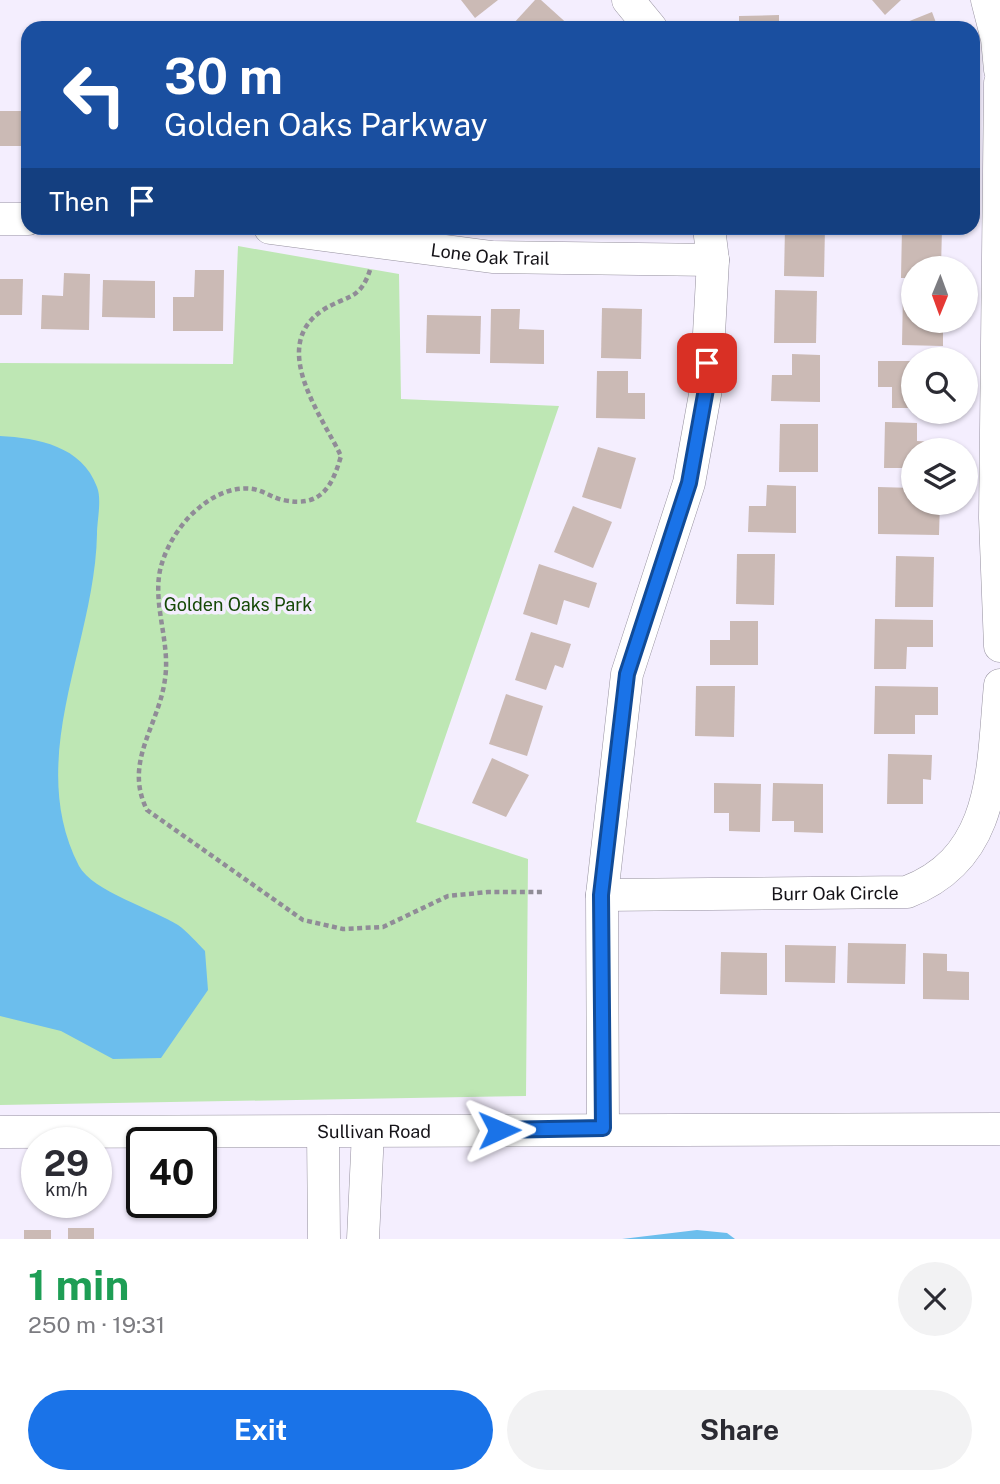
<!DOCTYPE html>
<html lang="en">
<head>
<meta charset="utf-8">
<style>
  body { margin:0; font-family:"Public Sans",sans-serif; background:#f2f2f3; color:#2b2b33; height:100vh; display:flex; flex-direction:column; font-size:26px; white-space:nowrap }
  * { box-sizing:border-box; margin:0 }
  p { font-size:23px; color:#7c7c81 }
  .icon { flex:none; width:38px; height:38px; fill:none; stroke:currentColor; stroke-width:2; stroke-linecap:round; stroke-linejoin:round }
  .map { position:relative; height:1239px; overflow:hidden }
  .panel { display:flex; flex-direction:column; background:#fff; flex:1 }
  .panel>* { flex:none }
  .hud { position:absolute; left:21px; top:21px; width:959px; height:214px; border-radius:21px; box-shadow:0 2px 5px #0004; background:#1a4fa0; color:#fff; overflow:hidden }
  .needle { width:46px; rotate:181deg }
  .tools { position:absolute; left:901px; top:256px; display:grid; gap:14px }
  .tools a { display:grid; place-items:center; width:77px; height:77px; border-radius:50%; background:#fff; box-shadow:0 2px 5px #0004; font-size:35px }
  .speed { position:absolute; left:21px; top:1127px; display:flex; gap:14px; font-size:35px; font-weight:700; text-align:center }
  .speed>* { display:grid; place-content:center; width:91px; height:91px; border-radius:50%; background:#fff; box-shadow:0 2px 5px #0004; line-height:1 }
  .speed small { font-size:18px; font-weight:400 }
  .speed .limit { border:4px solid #111; border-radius:10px; background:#fff; color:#111 }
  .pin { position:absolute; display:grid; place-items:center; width:60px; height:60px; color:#fff; margin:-30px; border-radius:14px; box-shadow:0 4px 10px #0006 }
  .me { position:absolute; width:77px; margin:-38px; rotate:89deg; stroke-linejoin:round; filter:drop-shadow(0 0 5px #0008) }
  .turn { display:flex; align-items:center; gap:24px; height:147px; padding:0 28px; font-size:32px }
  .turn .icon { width:91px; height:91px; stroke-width:2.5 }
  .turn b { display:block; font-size:49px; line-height:60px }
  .then { display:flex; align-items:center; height:66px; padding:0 28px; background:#0003; gap:14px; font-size:26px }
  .round { display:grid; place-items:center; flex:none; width:74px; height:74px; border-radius:37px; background:#f2f2f3 }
  .overview { display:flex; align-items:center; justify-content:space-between; height:119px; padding:0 28px }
  h1 { font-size:42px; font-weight:700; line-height:52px; color:#1e9e55 }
  .button { display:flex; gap:14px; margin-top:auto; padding:14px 28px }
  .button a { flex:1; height:80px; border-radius:42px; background:#1a73e8; color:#fff; font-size:28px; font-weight:700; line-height:80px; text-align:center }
  .button a+a { background:#f2f2f3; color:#2b2b33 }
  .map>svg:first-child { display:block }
  .green { fill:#bee7b4 }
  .water { fill:#6cbeed }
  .building { fill:#cbbab5 }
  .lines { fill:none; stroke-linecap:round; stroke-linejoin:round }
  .minor-casing { stroke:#96919f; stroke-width:33 }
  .path { stroke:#908c97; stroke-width:4.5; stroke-dasharray:5 3.5; stroke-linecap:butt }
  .minor { stroke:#fff; stroke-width:32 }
  .route-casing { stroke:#114b97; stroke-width:18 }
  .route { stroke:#1a73e8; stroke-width:12 }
  .labels { text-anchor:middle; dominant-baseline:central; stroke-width:7; stroke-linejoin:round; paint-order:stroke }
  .street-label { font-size:18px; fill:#141217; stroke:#f4eefe }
  .park-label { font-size:18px; fill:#164907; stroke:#f4eefe }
</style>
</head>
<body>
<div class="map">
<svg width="1000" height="1239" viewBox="0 0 1000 1239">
  <rect width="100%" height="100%" fill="#f4eefe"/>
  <polygon class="green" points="238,246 399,274 401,399 559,406 416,822 528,859 526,1096 0,1105 0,363 233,364"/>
  <g class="water">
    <path d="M0 436C38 438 82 446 97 487 102 499 97 521 97 534 95 645 24 758 79 866 92 891 155 910 178 925 188 932 197 943 205 951L208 990 161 1058 113 1059 61 1031 0 1016Z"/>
    <polygon points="697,1230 727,1233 735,1239 622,1239"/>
  </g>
  <g class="building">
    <polygon points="461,0 498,0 475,18"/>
    <polygon points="535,0 541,0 572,28 518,28 513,24"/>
    <polygon points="872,0 901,0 885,15"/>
    <polygon points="932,12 938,28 898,28 897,26"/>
    <polygon points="779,15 779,28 739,28 739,16"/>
    <polygon points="0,111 28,111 28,166 25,166 26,146 0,146"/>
    <polygon points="785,228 825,228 824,277 784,276"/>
    <polygon points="902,228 942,228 941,268 914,268 914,278 901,278"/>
    <polygon points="195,270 224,270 223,331 173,331 173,297 194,297"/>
    <polygon points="64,273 90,274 89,330 41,329 42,295 63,296"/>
    <polygon points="0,279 23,279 22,315 0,315"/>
    <polygon points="103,280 155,281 155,318 102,317"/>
    <polygon points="775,290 817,291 816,343 774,343"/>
    <polygon points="903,291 914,291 914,320 943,320 943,346 902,345"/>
    <polygon points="602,308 642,309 641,359 601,358"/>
    <polygon points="491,309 520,309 519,329 544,330 544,364 490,363"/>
    <polygon points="427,315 481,316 480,354 426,353"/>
    <polygon points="792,354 820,355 820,402 771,401 772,375 792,375"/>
    <polygon points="878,361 914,361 914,408 892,408 892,387 878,387"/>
    <polygon points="597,371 628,371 628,393 645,393 645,419 596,418"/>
    <polygon points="885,422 917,423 917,441 935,442 935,450 914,450 914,468 884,468"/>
    <polygon points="780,424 818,424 818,472 779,472"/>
    <polygon points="598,447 636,458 621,509 582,497"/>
    <polygon points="767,485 796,486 796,533 748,532 749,506 766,506"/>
    <polygon points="878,487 914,488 914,502 940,502 939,535 878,534"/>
    <polygon points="573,506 612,522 593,568 554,552"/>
    <polygon points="737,554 775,554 774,605 736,604"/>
    <polygon points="896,556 934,557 933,607 895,607"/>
    <polygon points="539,564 597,583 589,608 564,600 557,625 523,614"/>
    <polygon points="875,619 933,620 933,647 907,647 906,669 874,669"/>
    <polygon points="730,621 758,621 758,665 710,665 710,640 730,640"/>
    <polygon points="531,632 571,644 563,668 555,665 546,690 515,680"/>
    <polygon points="696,686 735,686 734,737 695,736"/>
    <polygon points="875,686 938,687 938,715 915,715 915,734 874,734"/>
    <polygon points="506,694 543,706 527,756 489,744"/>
    <polygon points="888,754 932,755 931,780 923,779 923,804 887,804"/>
    <polygon points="492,758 529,775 506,817 472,803"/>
    <polygon points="714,783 761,784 760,832 729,831 729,813 714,813"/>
    <polygon points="773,783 823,784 823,833 794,832 794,821 772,821"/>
    <polygon points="848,943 906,944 905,984 847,983"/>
    <polygon points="785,945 836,946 835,983 785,982"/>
    <polygon points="721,952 767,953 767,995 720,994"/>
    <polygon points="923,953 947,954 947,971 969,972 969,1000 923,999"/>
    <rect x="68" y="1228" width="26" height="11"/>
    <rect x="24" y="1230" width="27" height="9"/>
  </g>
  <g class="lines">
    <g class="minor-casing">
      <g id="minor">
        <polyline points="628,0 651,28"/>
        <polyline points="987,0 997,39 1000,70"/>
        <polyline points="1000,83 995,518 1000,646"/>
        <polyline points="0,219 28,219"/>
        <path id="s1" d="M270 228 492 257 713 260"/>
        <path id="s2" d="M602 895 907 892C998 857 992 767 1000 685"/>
        <polyline points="603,1128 602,895 627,674 689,483 706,389 713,260 709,228"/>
        <path id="s3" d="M0 1132 1000 1129"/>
        <polyline points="323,1132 324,1239"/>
        <polyline points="363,1239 368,1132"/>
      </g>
    </g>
    <path class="path" d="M370 270C360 301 346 295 323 310 268 346 322 416 341 456 332 487 321 508 283 500 273 498 264 491 253 489 234 486 214 495 200 507 183 520 168 543 162 563 150 600 171 641 165 679 159 726 123 762 147 810L303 920 343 929 383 927 448 896 488 892H545"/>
    <use href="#minor" class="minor"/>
  </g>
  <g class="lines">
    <g class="route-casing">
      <polyline id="route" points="499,1130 603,1128 601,895 627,674 689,483 706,389 707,363"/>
    </g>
    <use href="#route" class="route"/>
  </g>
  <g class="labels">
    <g class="street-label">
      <text stroke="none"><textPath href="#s1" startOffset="222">Lone Oak Trail</textPath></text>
      <text stroke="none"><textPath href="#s2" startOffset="233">Burr Oak Circle</textPath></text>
      <text stroke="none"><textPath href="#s3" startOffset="374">Sullivan Road</textPath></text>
    </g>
    <g class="park-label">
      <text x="238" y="604">Golden Oaks Park</text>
    </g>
  </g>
</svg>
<div class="tools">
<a><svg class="needle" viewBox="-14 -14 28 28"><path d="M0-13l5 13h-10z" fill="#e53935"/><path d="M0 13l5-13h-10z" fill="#7c7c81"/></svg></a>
<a><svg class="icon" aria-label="search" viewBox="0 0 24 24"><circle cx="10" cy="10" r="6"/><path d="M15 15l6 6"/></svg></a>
<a><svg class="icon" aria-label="layers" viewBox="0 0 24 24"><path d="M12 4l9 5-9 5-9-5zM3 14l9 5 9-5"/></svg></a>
</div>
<div class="speed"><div>29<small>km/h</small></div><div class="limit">40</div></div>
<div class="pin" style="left:707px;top:363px;background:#d93025"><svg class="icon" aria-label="arrive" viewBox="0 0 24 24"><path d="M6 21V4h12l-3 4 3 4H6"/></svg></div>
<svg class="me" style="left:499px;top:1130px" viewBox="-20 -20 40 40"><path d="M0-17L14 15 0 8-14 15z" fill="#1a73e8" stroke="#fff" stroke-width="4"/></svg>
<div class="hud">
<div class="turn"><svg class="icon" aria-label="left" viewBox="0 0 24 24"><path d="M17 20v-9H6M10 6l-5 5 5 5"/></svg><div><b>30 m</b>Golden Oaks Parkway</div></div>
<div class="then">Then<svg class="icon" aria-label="arrive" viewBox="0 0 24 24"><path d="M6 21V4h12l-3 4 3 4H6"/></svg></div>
</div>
</div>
<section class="panel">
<div class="overview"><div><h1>1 min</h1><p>250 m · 19:31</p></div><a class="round"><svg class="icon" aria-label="close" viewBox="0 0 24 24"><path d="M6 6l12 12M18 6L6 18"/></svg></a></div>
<div class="button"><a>Exit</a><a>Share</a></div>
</section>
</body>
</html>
